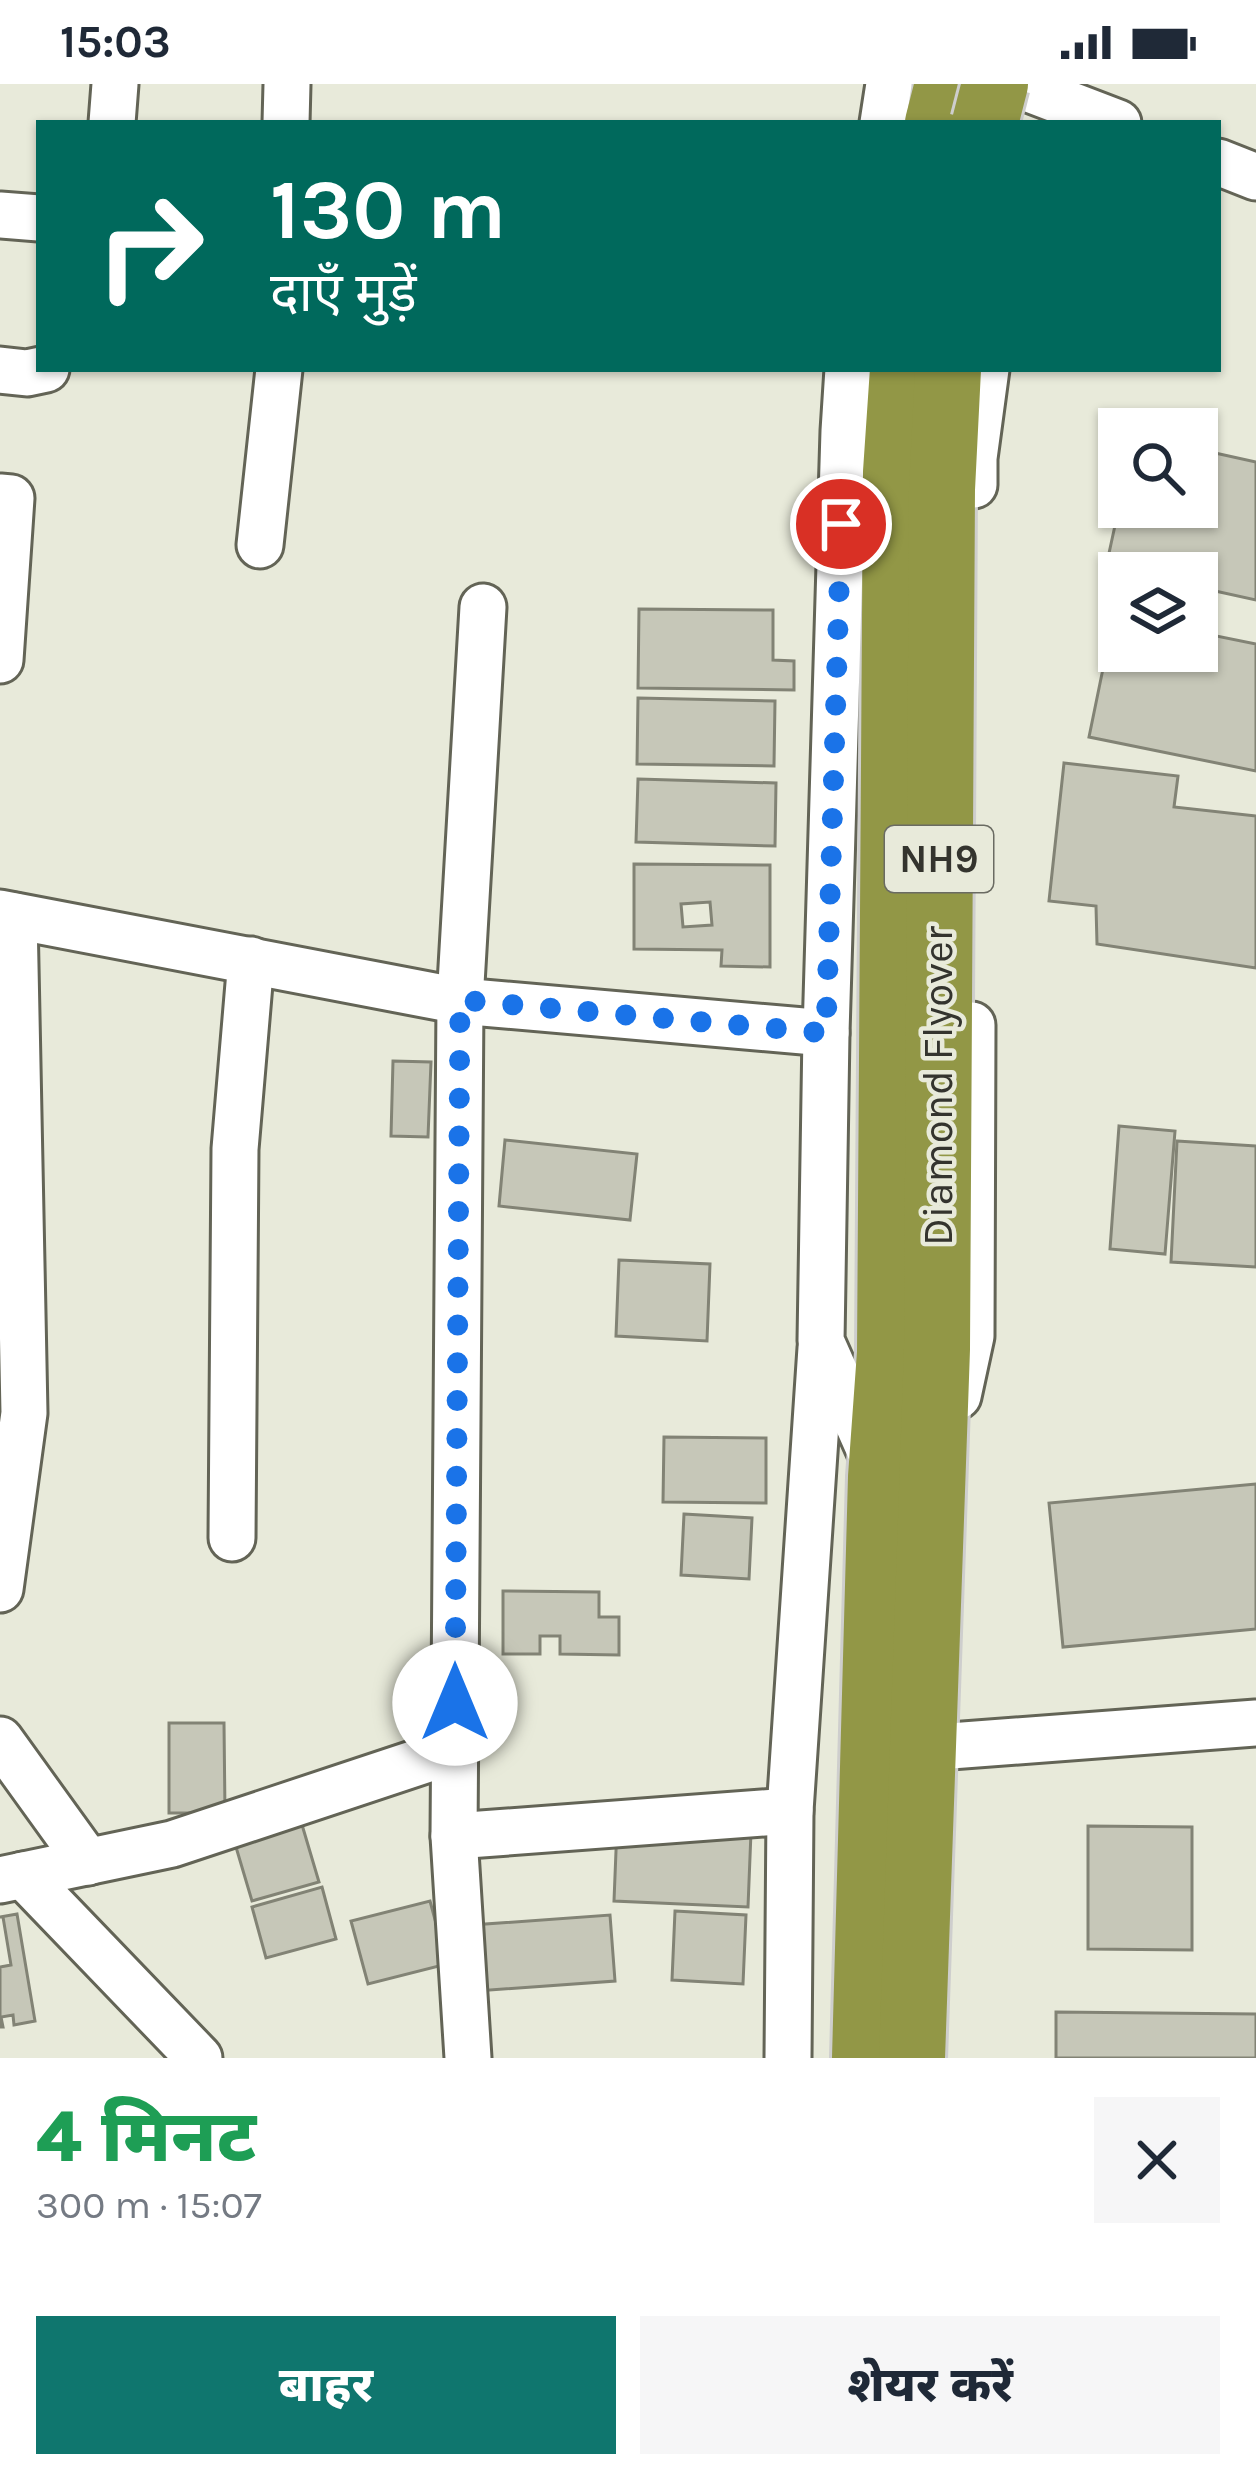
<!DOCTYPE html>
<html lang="hi">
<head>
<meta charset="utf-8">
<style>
  body { margin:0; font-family:Karla,"Noto Sans Devanagari",sans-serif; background:#f6f6f7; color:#1f2937; height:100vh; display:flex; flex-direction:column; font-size:45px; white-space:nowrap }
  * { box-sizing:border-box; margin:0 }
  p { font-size:39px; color:#747a83 }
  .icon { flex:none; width:66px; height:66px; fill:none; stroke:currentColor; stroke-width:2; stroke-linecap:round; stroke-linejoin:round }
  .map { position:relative; height:1974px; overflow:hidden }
  .details { display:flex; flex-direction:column; background:#fff; flex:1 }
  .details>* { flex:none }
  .banner { position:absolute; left:36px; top:36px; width:1185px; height:252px; border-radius:0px; box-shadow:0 3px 9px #0004; background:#00695c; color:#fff; overflow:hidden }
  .buttons { position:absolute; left:1098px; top:324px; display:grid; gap:24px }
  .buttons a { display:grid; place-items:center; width:120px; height:120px; border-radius:0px; background:#fff; box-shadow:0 3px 9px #0004; font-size:60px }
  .pin { position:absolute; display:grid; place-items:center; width:102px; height:102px; color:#fff; margin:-51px; border:6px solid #fff; border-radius:50%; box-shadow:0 3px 12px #0007 }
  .me { position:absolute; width:132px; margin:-66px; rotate:0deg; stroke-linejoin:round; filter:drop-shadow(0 0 9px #0008) }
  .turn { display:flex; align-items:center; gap:42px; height:252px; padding:0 36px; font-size:54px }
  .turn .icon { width:156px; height:156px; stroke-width:2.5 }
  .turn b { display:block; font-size:84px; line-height:102px }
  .round { display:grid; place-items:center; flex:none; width:126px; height:126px; border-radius:0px; background:#f6f6f7 }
  .summary { display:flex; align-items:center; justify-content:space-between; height:204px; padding:0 36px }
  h1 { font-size:72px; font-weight:800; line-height:90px; color:#1e9e55 }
  .button { display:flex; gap:24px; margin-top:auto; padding:24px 36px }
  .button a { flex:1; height:138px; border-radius:0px; background:#0f766e; color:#fff; font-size:48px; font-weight:800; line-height:138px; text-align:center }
  .button a+a { background:#f6f6f7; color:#1f2937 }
  .status { display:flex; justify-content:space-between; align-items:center; height:84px; padding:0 60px; background:#fff; direction:ltr }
  .status svg { height:33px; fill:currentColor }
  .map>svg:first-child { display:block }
  .building { fill:#c6c7b8; stroke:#828375; stroke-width:3; fill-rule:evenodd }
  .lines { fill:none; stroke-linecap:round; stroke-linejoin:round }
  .minor-casing { stroke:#636456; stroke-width:51 }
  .highway-casing { stroke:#cececd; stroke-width:72 }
  .minor { stroke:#fff; stroke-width:45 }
  .highway { stroke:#929746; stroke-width:66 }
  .highway-bridge-casing { stroke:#cececd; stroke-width:72; stroke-linecap:butt }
  .highway-bridge { stroke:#929746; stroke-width:66 }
  .route { stroke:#1a73e8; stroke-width:21; stroke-dasharray:0 37.8 }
  .labels { text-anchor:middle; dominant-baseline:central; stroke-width:9; stroke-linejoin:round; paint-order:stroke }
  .shield { fill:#e8eada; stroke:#6a6b62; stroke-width:3 }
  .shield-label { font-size:39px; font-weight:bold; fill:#34342e }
  .street-label { font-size:42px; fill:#34342e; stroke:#e8eada }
</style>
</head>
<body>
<div class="status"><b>15:03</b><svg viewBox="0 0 49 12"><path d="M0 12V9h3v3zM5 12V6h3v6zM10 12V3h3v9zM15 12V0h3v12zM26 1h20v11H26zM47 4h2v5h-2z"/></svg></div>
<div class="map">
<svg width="1256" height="1974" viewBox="0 0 1256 1974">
  <rect width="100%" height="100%" fill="#e8eada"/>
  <g class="building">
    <polygon points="1197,365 1256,378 1256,516 1197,503 1197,489 1134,489 1106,483 1119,423 1197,423"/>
    <polygon points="639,525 773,526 773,576 794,577 794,606 638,604"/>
    <polygon points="1114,531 1119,532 1119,567 1197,567 1197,548 1256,560 1256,687 1089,653"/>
    <polygon points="638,614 775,617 774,682 637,680"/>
    <polygon points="1064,679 1178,692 1174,723 1256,732 1256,884 1097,860 1096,822 1049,817"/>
    <polygon points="638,695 776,699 775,762 636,758"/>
    <path d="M634 780 770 781V883L721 882 722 866 634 865ZM710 818 712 841 683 843 681 820Z"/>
    <polygon points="393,977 431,978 428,1053 391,1052"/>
    <polygon points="1119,1042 1175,1047 1165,1170 1110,1165"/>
    <polygon points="505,1056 637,1070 630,1136 499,1122"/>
    <polygon points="1177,1057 1256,1062 1256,1183 1171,1178"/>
    <polygon points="619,1176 710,1180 707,1257 616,1252"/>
    <polygon points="664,1353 766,1354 766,1419 663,1418"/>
    <polygon points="1256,1400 1256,1545 1063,1563 1049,1419"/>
    <polygon points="684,1430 752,1434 749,1495 681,1491"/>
    <polygon points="503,1507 599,1508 599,1533 619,1533 619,1571 560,1570 560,1552 540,1552 540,1570 503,1570"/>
    <polygon points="169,1639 224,1639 225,1729 169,1729"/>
    <polygon points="300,1734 319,1798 252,1817 233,1753"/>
    <polygon points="617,1742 751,1748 748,1823 614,1817"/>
    <polygon points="1088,1742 1192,1743 1192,1866 1088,1865"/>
    <polygon points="322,1803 336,1855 266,1874 252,1823"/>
    <polygon points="430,1817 447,1880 368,1900 351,1837"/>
    <polygon points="675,1827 746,1831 743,1900 672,1896"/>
    <polygon points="17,1830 35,1937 14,1941 13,1931 1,1933 3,1943 0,1943 0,1883 11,1881 3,1833 0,1833"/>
    <polygon points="610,1831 615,1897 477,1907 472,1841"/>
    <polygon points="1056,1928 1256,1930 1256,1974 1056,1974"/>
  </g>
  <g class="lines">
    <g class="minor-casing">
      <g id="minor">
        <polyline points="1029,5 1118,39"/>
        <polyline points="112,39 115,0"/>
        <polyline points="286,39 287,0"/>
        <polyline points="883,39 889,0"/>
        <polyline points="1218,78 1256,93"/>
        <polyline points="0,131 39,134"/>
        <polyline points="848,285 844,347 826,949 821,1257 878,1385"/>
        <polyline points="0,286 27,289 46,285"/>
        <polyline points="974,401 974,374 986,285"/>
        <polyline points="0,413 11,414 0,576"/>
        <polyline points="260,461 279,285"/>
        <polyline points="0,829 460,917 826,949"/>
        <polyline points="958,1312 971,1252 972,941"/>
        <polyline points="232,1454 235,1065 251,876"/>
        <polyline points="0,1505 24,1329 14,832"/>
        <polyline points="0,1656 88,1778"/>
        <polyline points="924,1664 1256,1639"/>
        <polyline points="454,1752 790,1727"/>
        <polyline points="23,1791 199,1974"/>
        <polyline points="0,1796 172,1760 455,1666"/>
        <polyline points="468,1974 454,1752 460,917 483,523"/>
        <polyline points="788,1974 790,1727 821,1264"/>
      </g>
    </g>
    <g class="highway-casing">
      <g id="highway">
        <polyline points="938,39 948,0"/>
        <polyline points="865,1974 881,1393 890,1269 896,388 903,285"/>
        <polyline points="912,1974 937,1265 942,405 948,285"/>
      </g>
    </g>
    <use href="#minor" class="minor"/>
    <use href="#highway" class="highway"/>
    <g class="highway-bridge-casing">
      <polyline id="highway-bridge" points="985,39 995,0"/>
    </g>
    <use href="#highway-bridge" class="highway-bridge"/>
  </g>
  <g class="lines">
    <polyline class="route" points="455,1619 460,916 826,949 841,440"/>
  </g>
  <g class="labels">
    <rect class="shield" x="885" y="742" width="108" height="66" rx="9"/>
    <g class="shield-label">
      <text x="939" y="775">NH9</text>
    </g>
    <g class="street-label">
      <text transform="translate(938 1002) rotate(-90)">Diamond Flyover</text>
    </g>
  </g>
</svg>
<div class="buttons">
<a><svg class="icon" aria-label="search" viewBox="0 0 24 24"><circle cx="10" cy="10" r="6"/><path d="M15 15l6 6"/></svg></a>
<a><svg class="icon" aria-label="layers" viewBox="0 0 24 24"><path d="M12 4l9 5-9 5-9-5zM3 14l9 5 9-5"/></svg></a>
</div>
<div class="pin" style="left:841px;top:440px;background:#d93025"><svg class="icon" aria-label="arrive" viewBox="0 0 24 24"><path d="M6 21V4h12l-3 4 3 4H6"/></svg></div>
<svg class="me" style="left:455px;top:1619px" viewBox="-20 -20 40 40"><circle r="19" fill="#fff"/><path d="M0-13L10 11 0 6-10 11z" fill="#1a73e8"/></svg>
<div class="banner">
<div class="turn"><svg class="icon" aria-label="right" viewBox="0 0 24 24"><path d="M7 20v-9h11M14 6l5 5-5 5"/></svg><div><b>130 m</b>दाएँ मुड़ें</div></div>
</div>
</div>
<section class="details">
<div class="summary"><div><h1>4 मिनट</h1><p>300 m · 15:07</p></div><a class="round"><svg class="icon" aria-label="close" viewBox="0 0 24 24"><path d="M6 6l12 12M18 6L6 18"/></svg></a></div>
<div class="button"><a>बाहर</a><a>शेयर करें</a></div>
</section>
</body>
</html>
